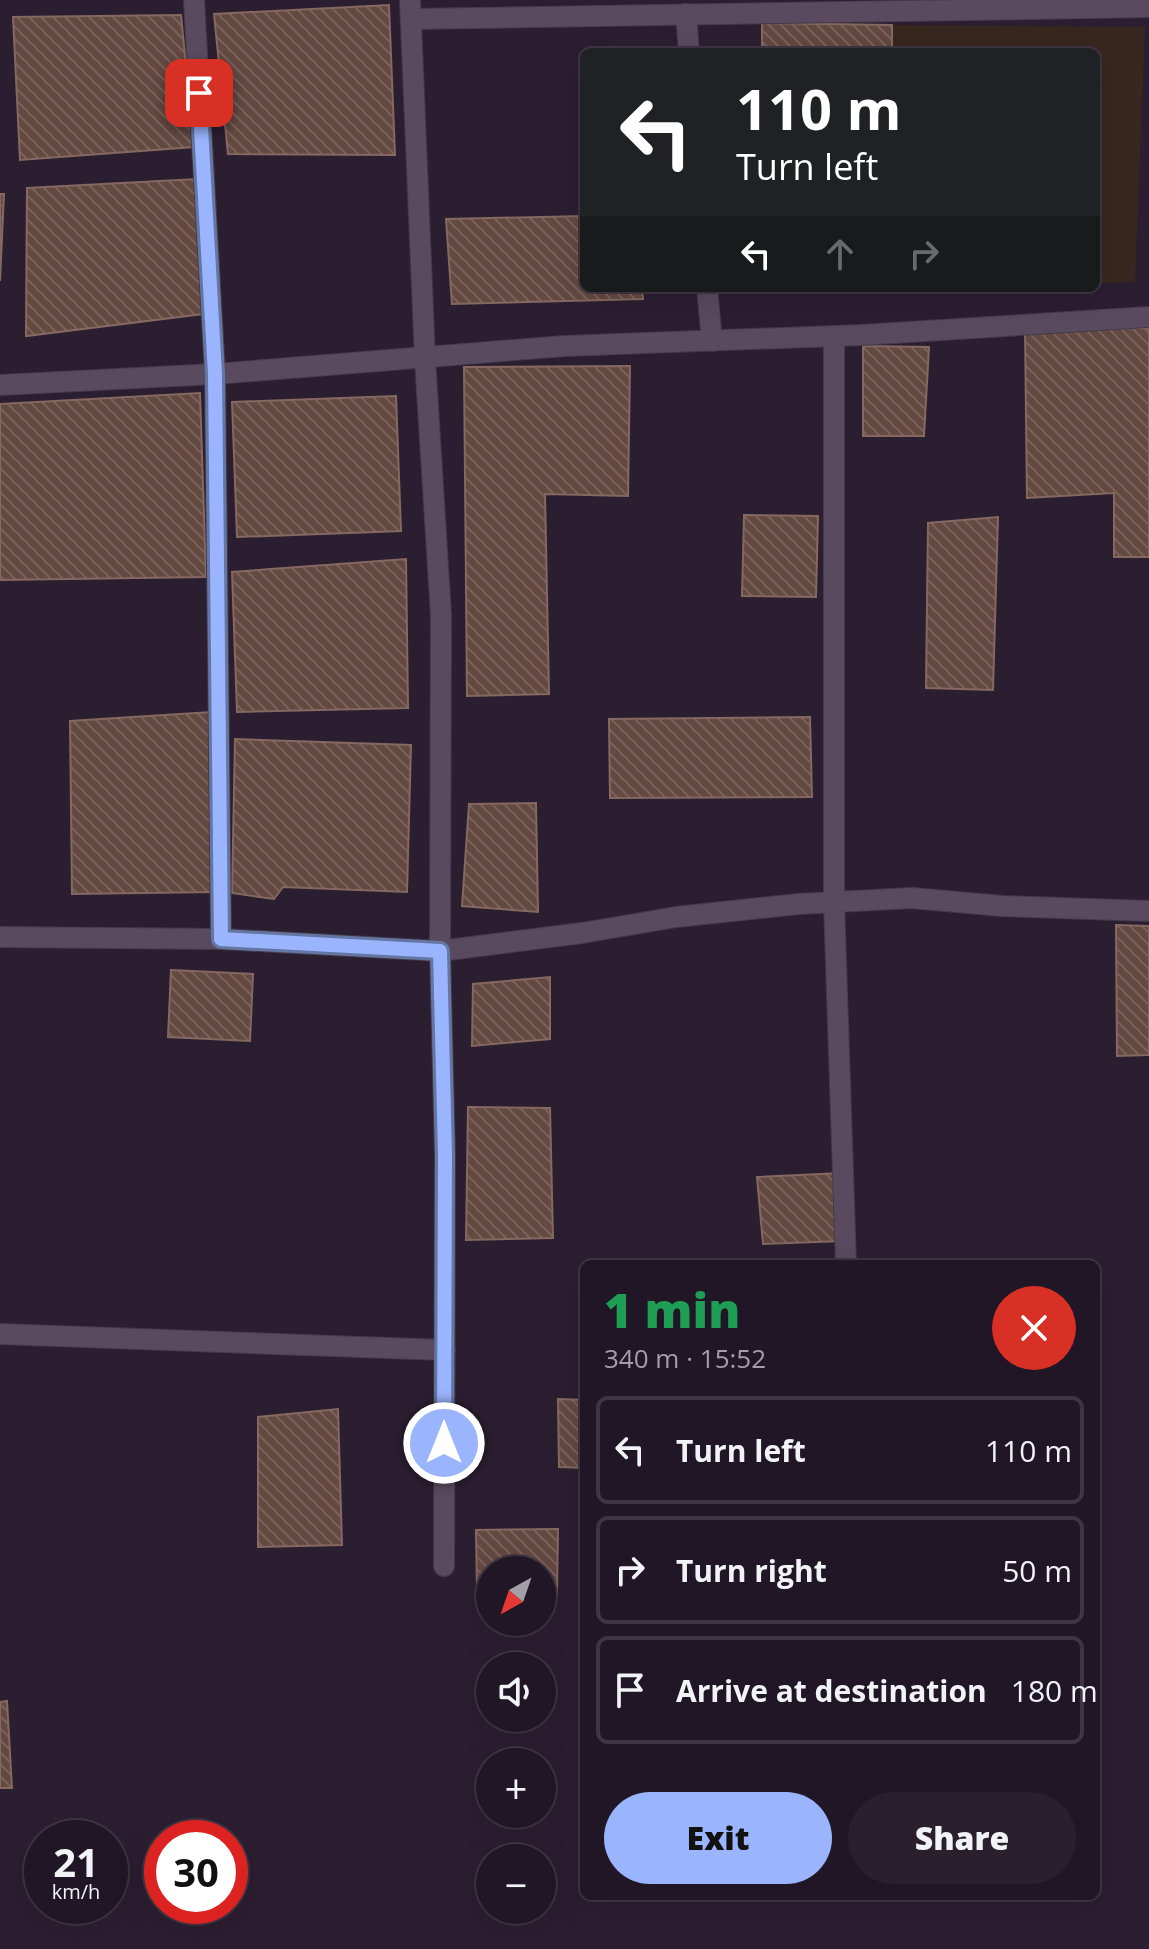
<!DOCTYPE html>
<html lang="en">
<head>
<meta charset="utf-8">
<style>
  body { margin:0; font-family:"Open Sans",sans-serif; background:#291f2d; color:#f1f3f6; height:100vh; display:flex; flex-direction:column; font-size:30px; white-space:nowrap }
  * { box-sizing:border-box; margin:0 }
  p { font-size:26px; color:#a29fa7 }
  .icon { flex:none; width:44px; height:44px; fill:none; stroke:currentColor; stroke-width:2; stroke-linecap:round; stroke-linejoin:round }
  .map { position:relative; flex:1; overflow:hidden }
  .drawer { position:absolute; left:580px; top:1260px; width:520px; height:640px; display:flex; flex-direction:column; background:#211625; border-radius:12px; box-shadow:0 8px 32px #0002,0 0 0 2px #3e3542 }
  .drawer>* { flex:none }
  .hud { position:absolute; left:580px; top:48px; width:520px; height:244px; border-radius:12px; box-shadow:0 8px 32px #0002,0 0 0 2px #3e3542; background:#202124; color:#fff; overflow:hidden }
  .needle { width:52px; rotate:220deg }
  .fabs { position:absolute; left:476px; top:1556px; display:grid; gap:16px }
  .fabs a { display:grid; place-items:center; width:80px; height:80px; border-radius:50%; background:#211625; box-shadow:0 8px 32px #0002,0 0 0 2px #3e3542; font-size:40px }
  .speed { position:absolute; left:24px; top:1820px; display:flex; gap:16px; font-size:40px; font-weight:700; text-align:center }
  .speed>* { display:grid; place-content:center; width:104px; height:104px; border-radius:50%; background:#211625; box-shadow:0 8px 32px #0002,0 0 0 2px #3e3542; line-height:1 }
  .speed small { font-size:20px; font-weight:400 }
  .speed .limit { border:12px solid #d22; background:#fff; color:#111 }
  .pin { position:absolute; display:grid; place-items:center; width:68px; height:68px; color:#fff; margin:-34px; border-radius:16px; box-shadow:0 4px 12px #0006 }
  .me { position:absolute; width:88px; margin:-44px; rotate:0deg; stroke-linejoin:round; filter:drop-shadow(0 0 6px #0008) }
  .turn { display:flex; align-items:center; gap:28px; height:168px; padding:0 24px; font-size:36px }
  .turn .icon { width:104px; height:104px; stroke-width:2.5 }
  .turn b { display:block; font-size:56px; line-height:68px }
  .lanes { display:flex; align-items:center; height:76px; padding:0 24px; background:#0003; justify-content:center; gap:40px; direction:ltr }
  .lanes .off { opacity:.35 }
  .round { display:grid; place-items:center; flex:none; width:84px; height:84px; border-radius:42px; background:#291f2d }
  .summary { display:flex; align-items:center; justify-content:space-between; height:136px; padding:0 24px }
  h1 { font-size:48px; font-weight:800; line-height:60px; color:#1e9e55 }
  .primary-button { display:flex; gap:16px; margin-top:auto; padding:16px 24px }
  .primary-button a { flex:1; height:92px; border-radius:48px; background:#9ab5fd; color:#111; font-size:32px; font-weight:800; line-height:92px; text-align:center }
  .primary-button a+a { background:#291f2d; color:#f1f3f6 }
  ul { padding:0; list-style:none }
  li { display:flex; align-items:center; gap:24px; height:108px; margin:0 16px 12px; padding:0 8px; border:4px solid #3e3542; border-radius:12px }
  li div { flex:1 }
  li b { display:block; font-size:30px }
  li em { font-style:normal }
  .map>svg:first-child { display:block }
  .education { fill:#38271f }
  .building { fill:url(#building-back-hatch); stroke:#856960; stroke-width:2 }
  .lines { fill:none; stroke-linecap:round; stroke-linejoin:round }
  .street-casing { stroke:#453a49; stroke-width:22 }
  .street { stroke:#5a4a5f; stroke-width:20 }
  .route-casing { stroke:#6476a4; stroke-width:20 }
  .route { stroke:#9ab5fd; stroke-width:14 }
</style>
</head>
<body>
<div class="map">
<svg width="1149" height="1949" viewBox="0 0 1149 1949">
  <defs>
    <pattern id="building-back-hatch" width="6" height="6" patternUnits="userSpaceOnUse" patternTransform="scale(2)"><rect width="6" height="6" fill="#634940"/><path d="M-1 5l2 2M0 0l6 6M5-1l2 2" fill="none" stroke="#79625b"/></pattern>
  </defs>
  <rect width="100%" height="100%" fill="#2c1e31"/>
  <polygon class="education" points="892,25 1145,27 1135,282 1096,283 1096,52 892,52"/>
  <g class="building">
    <polygon points="389,5 395,155 228,154 214,14"/>
    <polygon points="181,15 194,147 20,160 13,17"/>
    <polygon points="762,23 892,25 892,52 762,52"/>
    <polygon points="197,179 203,314 26,336 27,188"/>
    <polygon points="0,194 4,194 0,281"/>
    <polygon points="584,216 584,288 642,288 643,299 452,304 446,219"/>
    <polygon points="1149,328 1149,557 1114,557 1114,493 1027,498 1025,329"/>
    <polygon points="863,346 929,347 924,436 863,436"/>
    <polygon points="630,366 628,496 545,494 549,694 467,696 464,367"/>
    <polygon points="200,393 206,577 0,580 0,404"/>
    <polygon points="396,396 401,531 237,537 232,402"/>
    <polygon points="744,515 818,516 816,597 742,596"/>
    <polygon points="998,517 993,690 926,688 928,523"/>
    <polygon points="406,559 408,708 237,712 232,572"/>
    <polygon points="211,712 214,892 72,894 70,721"/>
    <polygon points="810,717 812,797 610,798 609,719"/>
    <polygon points="235,739 411,745 407,892 283,887 274,899 232,893"/>
    <polygon points="536,803 538,912 462,906 469,804"/>
    <polygon points="1116,925 1149,926 1149,1055 1117,1056"/>
    <polygon points="171,970 253,974 250,1041 168,1037"/>
    <polygon points="550,977 550,1039 472,1046 473,984"/>
    <polygon points="468,1107 550,1108 553,1238 466,1240"/>
    <polygon points="840,1173 842,1241 763,1244 757,1177"/>
    <polygon points="558,1399 584,1400 584,1468 559,1467"/>
    <polygon points="338,1409 342,1545 258,1547 258,1417"/>
    <polygon points="558,1529 557,1595 542,1595 542,1570 490,1570 490,1593 477,1593 476,1530"/>
    <polygon points="7,1701 12,1788 0,1788 0,1702"/>
  </g>
  <g class="lines">
    <g class="street-casing">
      <g id="street">
        <polyline points="194,0 215,374 221,939"/>
        <polyline points="410,0 425,359 441,615 440,951 445,1155 444,1566"/>
        <polyline points="686,14 689,52"/>
        <polyline points="411,19 1149,7"/>
        <polyline points="707,288 712,341"/>
        <polyline points="834,336 834,902 846,1264"/>
        <polyline points="0,385 215,374 565,346 861,335 1149,317"/>
        <polyline points="0,937 221,939 440,951 582,933 676,917 798,904 912,898 1002,906 1149,911"/>
        <polyline points="0,1334 445,1350"/>
      </g>
    </g>
    <use href="#street" class="street"/>
  </g>
  <g class="lines">
    <g class="route-casing">
      <polyline id="route" points="199,93 215,374 221,939 440,951 445,1155 444,1443"/>
    </g>
    <use href="#route" class="route"/>
  </g>
</svg>
<div class="fabs">
<a><svg class="needle" viewBox="-14 -14 28 28"><path d="M0-13l5 13h-10z" fill="#e53935"/><path d="M0 13l5-13h-10z" fill="#a29fa7"/></svg></a>
<a><svg class="icon" aria-label="sound" viewBox="0 0 24 24"><path d="M4 9h4l5-4v14l-5-4H4zM17 9q2 3 0 6"/></svg></a>
<a>+</a>
<a>−</a>
</div>
<div class="speed"><div>21<small>km/h</small></div><div class="limit">30</div></div>
<div class="pin" style="left:199px;top:93px;background:#d93025"><svg class="icon" aria-label="arrive" viewBox="0 0 24 24"><path d="M6 21V4h12l-3 4 3 4H6"/></svg></div>
<svg class="me" style="left:444px;top:1443px" viewBox="-20 -20 40 40"><circle r="17" fill="#9ab5fd" stroke="#fff" stroke-width="3"/><path d="M0-11L8 9 0 5-8 9z" fill="#fff"/></svg>
<div class="hud">
<div class="turn"><svg class="icon" aria-label="left" viewBox="0 0 24 24"><path d="M17 20v-9H6M10 6l-5 5 5 5"/></svg><div><b>110 m</b>Turn left</div></div>
<div class="lanes"><svg class="icon" aria-label="left" viewBox="0 0 24 24"><path d="M17 20v-9H6M10 6l-5 5 5 5"/></svg><svg class="icon off" aria-label="ahead" viewBox="0 0 24 24"><path d="M12 20V5M6 11l6-6 6 6"/></svg><svg class="icon off" aria-label="right" viewBox="0 0 24 24"><path d="M7 20v-9h11M14 6l5 5-5 5"/></svg></div>
</div>
<section class="drawer">
<div class="summary"><div><h1>1 min</h1><p>340 m · 15:52</p></div><a class="round" style="background:#d93025;color:#fff"><svg class="icon" aria-label="close" viewBox="0 0 24 24"><path d="M6 6l12 12M18 6L6 18"/></svg></a></div>
<ul>
<li><svg class="icon" aria-label="left" viewBox="0 0 24 24"><path d="M17 20v-9H6M10 6l-5 5 5 5"/></svg><div><b>Turn left</b></div><em>110 m</em></li>
<li><svg class="icon" aria-label="right" viewBox="0 0 24 24"><path d="M7 20v-9h11M14 6l5 5-5 5"/></svg><div><b>Turn right</b></div><em>50 m</em></li>
<li><svg class="icon" aria-label="arrive" viewBox="0 0 24 24"><path d="M6 21V4h12l-3 4 3 4H6"/></svg><div><b>Arrive at destination</b></div><em>180 m</em></li>
</ul>
<div class="primary-button"><a>Exit</a><a>Share</a></div>
</section>
</div>
</body>
</html>
